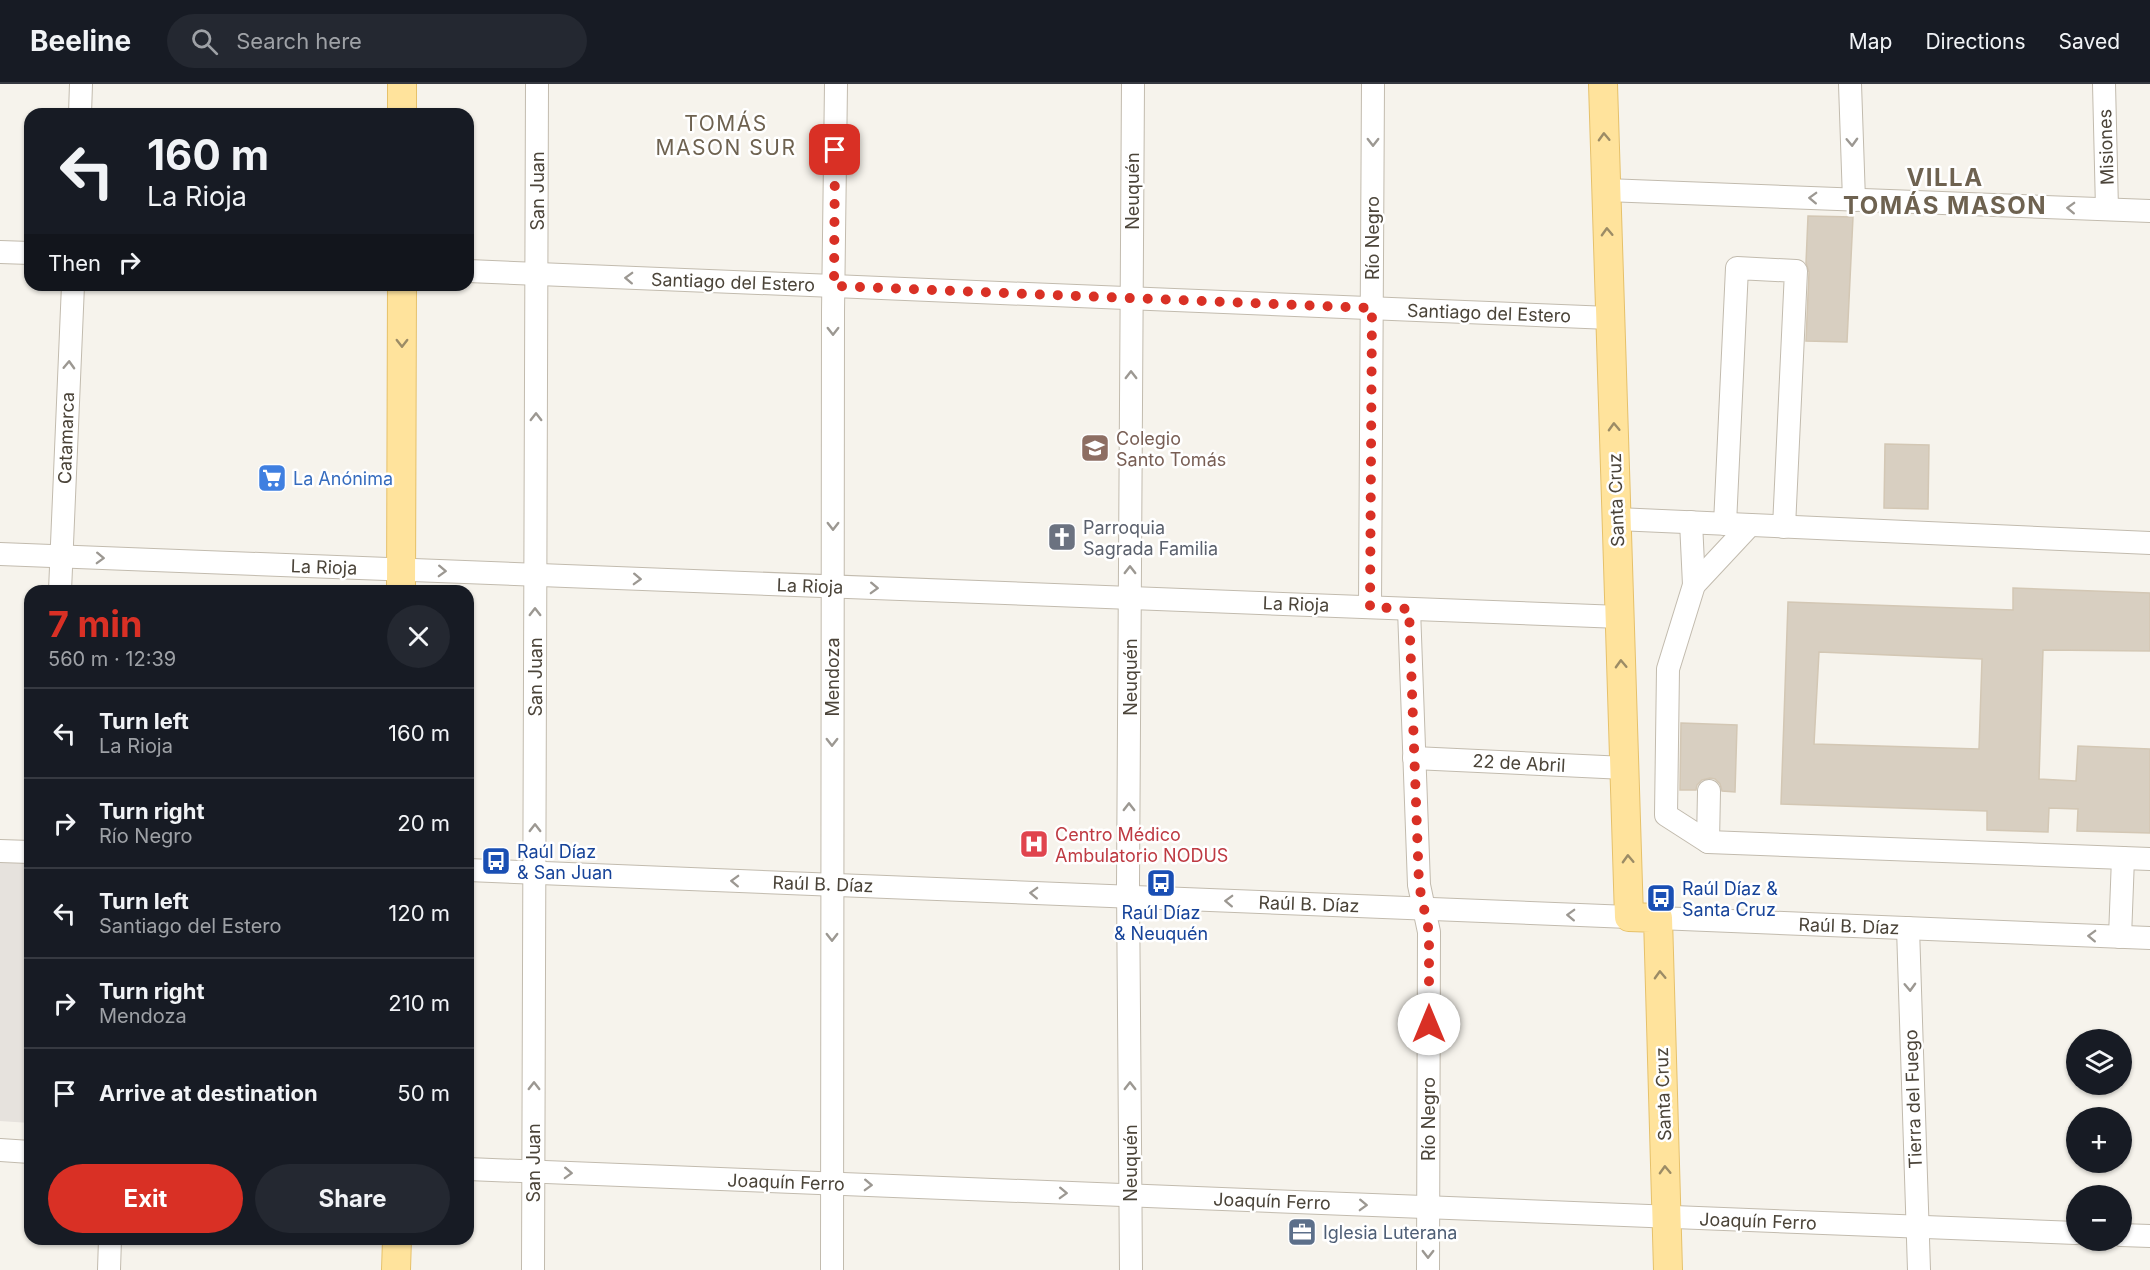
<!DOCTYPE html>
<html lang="en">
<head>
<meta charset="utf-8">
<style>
  body { margin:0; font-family:Inter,sans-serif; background:#242831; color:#f1f3f6; height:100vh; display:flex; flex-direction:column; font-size:22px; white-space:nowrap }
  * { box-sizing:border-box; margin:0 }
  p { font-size:20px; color:#9ea1a6 }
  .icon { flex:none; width:33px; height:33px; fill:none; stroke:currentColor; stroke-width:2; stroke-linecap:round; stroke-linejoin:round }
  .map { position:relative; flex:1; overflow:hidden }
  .panel { position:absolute; left:24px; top:501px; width:450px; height:660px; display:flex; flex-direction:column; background:#171b24; border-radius:18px; box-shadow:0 2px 4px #0004 }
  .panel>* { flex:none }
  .hud { position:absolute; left:24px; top:24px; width:450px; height:183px; border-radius:18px; box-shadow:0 2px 4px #0004; background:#171b24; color:#f1f3f6; overflow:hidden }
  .buttons { position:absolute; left:2066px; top:945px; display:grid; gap:12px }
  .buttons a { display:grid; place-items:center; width:66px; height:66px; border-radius:50%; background:#171b24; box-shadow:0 2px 4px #0004; font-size:30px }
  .pin { position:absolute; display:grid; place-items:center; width:51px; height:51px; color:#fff; margin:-26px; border-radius:12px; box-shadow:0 3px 9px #0006 }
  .me { position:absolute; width:66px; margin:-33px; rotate:0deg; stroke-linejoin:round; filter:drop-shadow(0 0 4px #0008) }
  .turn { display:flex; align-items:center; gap:21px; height:126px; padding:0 24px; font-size:27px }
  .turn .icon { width:78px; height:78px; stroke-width:2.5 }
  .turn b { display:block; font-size:42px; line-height:51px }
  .then { display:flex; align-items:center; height:57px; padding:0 24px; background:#0003; gap:12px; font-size:22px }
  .round { display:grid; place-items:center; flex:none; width:63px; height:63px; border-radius:32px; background:#242831 }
  .head { display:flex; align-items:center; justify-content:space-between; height:102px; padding:0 24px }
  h1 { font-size:36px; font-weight:700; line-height:45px; color:#d93025 }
  .action { display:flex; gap:12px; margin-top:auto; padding:12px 24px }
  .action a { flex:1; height:69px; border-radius:36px; background:#d93025; color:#fff; font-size:24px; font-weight:700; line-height:69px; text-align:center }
  .action a+a { background:#242831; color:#f1f3f6 }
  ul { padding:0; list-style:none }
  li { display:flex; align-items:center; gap:18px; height:90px; padding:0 24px; border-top:2px solid #363941 }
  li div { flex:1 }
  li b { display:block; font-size:22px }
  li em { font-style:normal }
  header { display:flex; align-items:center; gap:36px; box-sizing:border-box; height:84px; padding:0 30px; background:#171b24; border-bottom:2px solid #363941 }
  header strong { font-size:28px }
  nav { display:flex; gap:33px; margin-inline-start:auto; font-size:21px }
  .search { width:420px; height:54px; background:#242831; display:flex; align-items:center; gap:15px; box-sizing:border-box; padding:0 21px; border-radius:33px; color:#9ea1a6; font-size:22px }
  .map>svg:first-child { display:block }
  .industrial { fill:#e6e2dd }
  .building { fill:#d8cfc1; stroke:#d3c7b4; stroke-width:1.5; fill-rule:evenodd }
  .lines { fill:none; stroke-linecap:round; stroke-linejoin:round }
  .minor-casing { stroke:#c2bbae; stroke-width:24 }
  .major-casing { stroke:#e6c16a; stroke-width:30 }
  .minor { stroke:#fff; stroke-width:22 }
  .major { stroke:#ffe39c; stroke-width:28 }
  .oneway { stroke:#9c8c66 }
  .oneway2 { stroke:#9c9892 }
  .route { stroke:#d93025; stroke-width:10; stroke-dasharray:0 18 }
  .labels { text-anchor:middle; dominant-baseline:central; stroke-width:5; stroke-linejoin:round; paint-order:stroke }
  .street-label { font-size:18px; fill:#4b4439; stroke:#fff }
  .education-label { font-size:18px; fill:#785e54; stroke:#fff; text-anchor:start }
  .shop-label { font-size:18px; fill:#366cbe; stroke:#fff; text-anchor:start }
  .worship-label { font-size:18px; fill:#5b616d; stroke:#fff; text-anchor:start }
  .health-label { font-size:18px; fill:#be3a42; stroke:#fff; text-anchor:start }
  .transit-label { font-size:18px; fill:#164399; stroke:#fff; text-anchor:start }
  .service-label { font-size:18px; fill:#4e5e75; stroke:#fff; text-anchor:start }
  .quarter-label { font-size:21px; letter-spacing:1.5px; fill:#6e6250; stroke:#fff }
  .district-label { font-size:24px; font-weight:bold; letter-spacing:1.5px; fill:#6e6250; stroke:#fff }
</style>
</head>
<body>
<header>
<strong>Beeline</strong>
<div class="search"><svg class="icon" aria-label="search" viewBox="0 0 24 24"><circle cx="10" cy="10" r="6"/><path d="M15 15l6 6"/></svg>Search here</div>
<nav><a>Map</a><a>Directions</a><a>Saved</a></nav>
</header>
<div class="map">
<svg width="2150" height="1186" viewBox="0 0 2150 1186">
  <rect width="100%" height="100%" fill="#f6f3ec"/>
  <polygon class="industrial" points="0,775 30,776 30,1039 0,1037"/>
  <g class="building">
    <polygon points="1808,132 1853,133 1847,258 1806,257 1809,188 1806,179"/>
    <polygon points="1885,360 1929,361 1928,425 1884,424"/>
    <path d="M2013 504 2150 509V567L2043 566 2039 695 2076 697 2078 662 2150 665V749L2077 747 2078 725 2049 724 2048 748 1987 746V727L1781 720 1788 518 2013 526ZM1819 568 1982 575 1979 665 1814 660Z"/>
    <polygon points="1681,639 1737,641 1735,708 1722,707 1720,700 1715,695 1710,694 1702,696 1697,701 1696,706 1680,706"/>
  </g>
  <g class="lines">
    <g class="minor-casing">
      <g id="minor">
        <polyline points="1850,0 1854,116"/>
        <polyline points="2104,0 2107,125"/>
        <polyline points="80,30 81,0"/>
        <polyline points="1606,106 2150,127"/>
        <polyline points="0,168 30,169"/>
        <polyline points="468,187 1610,234"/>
        <polyline points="1617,435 2150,459"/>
        <polyline points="1691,438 1694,501"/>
        <polyline points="1725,440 1737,184 1796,187 1784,443"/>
        <polyline points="1750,441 1694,501 1668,585 1666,731 1708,758 2150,775"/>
        <polyline points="0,470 1620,533"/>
        <polyline points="60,507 73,201"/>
        <polyline points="1370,523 1373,0"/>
        <polyline points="1409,525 1419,801 1429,848 1428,1186"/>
        <polyline points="1414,674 1625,684"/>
        <polyline points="1708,758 1709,707"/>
        <polyline points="0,767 30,768"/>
        <polyline points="468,786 1629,833"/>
        <polyline points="1658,834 2150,854"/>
        <polyline points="1908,844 1919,1186"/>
        <polyline points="2120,853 2123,774"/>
        <polyline points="0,1066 30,1068"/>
        <polyline points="468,1085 2076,1149"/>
        <polyline points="2121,1151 2150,1152"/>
        <polyline points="109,1186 110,1155"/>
        <polyline points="533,1186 537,0"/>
        <polyline points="832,1186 833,228 836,0"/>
        <polyline points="1131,1186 1128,801 1133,0"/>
      </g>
    </g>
    <g class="major-casing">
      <g id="major">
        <polyline points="1603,0 1629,833 1658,834 1668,1186"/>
        <polyline points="402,30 402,0"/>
        <polyline points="401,507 402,201"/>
        <polyline points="396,1186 397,1155"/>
      </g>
    </g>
    <use href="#minor" class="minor"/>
    <use href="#major" class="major"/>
  </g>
  <defs><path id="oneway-chevron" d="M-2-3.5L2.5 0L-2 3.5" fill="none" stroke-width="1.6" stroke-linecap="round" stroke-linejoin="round" transform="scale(1.5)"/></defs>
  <g class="oneway">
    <use href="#oneway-chevron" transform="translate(1604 53) rotate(-92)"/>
    <use href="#oneway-chevron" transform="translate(1607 148) rotate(-92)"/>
    <use href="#oneway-chevron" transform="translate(402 259) rotate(90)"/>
    <use href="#oneway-chevron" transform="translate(1614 343) rotate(-92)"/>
    <use href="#oneway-chevron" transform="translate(1621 580) rotate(-92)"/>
    <use href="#oneway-chevron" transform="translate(1628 775) rotate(-92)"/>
    <use href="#oneway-chevron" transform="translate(1660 891) rotate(-92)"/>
    <use href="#oneway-chevron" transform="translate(1665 1086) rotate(-92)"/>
  </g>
  <g class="oneway2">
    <use href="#oneway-chevron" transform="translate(1373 58) rotate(90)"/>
    <use href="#oneway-chevron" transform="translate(1852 58) rotate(88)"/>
    <use href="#oneway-chevron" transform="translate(1813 114) rotate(-178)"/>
    <use href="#oneway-chevron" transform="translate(2071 124) rotate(-178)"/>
    <use href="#oneway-chevron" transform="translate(629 194) rotate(-178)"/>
    <use href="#oneway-chevron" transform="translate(833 247) rotate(90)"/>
    <use href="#oneway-chevron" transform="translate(69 281) rotate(-88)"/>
    <use href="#oneway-chevron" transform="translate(1131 291) rotate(-90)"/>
    <use href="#oneway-chevron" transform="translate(536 333) rotate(-90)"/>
    <use href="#oneway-chevron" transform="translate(833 442) rotate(90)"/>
    <use href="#oneway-chevron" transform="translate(100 474) rotate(2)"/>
    <use href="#oneway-chevron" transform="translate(1130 486) rotate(-90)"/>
    <use href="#oneway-chevron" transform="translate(442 487) rotate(2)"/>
    <use href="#oneway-chevron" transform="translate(637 495) rotate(2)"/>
    <use href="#oneway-chevron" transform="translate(874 504) rotate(2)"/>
    <use href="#oneway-chevron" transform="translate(535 528) rotate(-90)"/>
    <use href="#oneway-chevron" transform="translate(832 658) rotate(90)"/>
    <use href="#oneway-chevron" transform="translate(1129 723) rotate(-90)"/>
    <use href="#oneway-chevron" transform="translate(535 744) rotate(-90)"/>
    <use href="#oneway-chevron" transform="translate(735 797) rotate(-178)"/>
    <use href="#oneway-chevron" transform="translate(1034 809) rotate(-178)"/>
    <use href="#oneway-chevron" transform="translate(1229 817) rotate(-178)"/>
    <use href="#oneway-chevron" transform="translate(1571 831) rotate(-178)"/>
    <use href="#oneway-chevron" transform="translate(2092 852) rotate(-178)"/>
    <use href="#oneway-chevron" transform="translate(832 853) rotate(90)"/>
    <use href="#oneway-chevron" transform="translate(1910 903) rotate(88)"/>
    <use href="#oneway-chevron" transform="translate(534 1002) rotate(-90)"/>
    <use href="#oneway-chevron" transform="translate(1130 1002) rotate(-90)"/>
    <use href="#oneway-chevron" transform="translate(568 1089) rotate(2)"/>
    <use href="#oneway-chevron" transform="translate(868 1101) rotate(2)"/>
    <use href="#oneway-chevron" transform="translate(1063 1109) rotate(2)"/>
    <use href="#oneway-chevron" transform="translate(1363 1121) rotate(2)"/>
    <use href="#oneway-chevron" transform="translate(1428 1170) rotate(90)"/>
  </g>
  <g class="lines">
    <polyline class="route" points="835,66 834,202 1372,224 1370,523 1409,525 1419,801 1429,848 1429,940"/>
  </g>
  <defs>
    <g id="school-square" transform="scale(1.5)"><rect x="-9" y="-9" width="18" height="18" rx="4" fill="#8d6e63" stroke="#fff"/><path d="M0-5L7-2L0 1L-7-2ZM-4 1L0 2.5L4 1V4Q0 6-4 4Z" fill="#fff"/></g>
    <g id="supermarket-square" transform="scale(1.5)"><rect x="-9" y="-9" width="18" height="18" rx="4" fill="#3f7fe0" stroke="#fff"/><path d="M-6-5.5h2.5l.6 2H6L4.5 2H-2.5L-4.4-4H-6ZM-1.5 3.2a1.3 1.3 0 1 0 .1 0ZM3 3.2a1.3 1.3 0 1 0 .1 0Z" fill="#fff"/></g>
    <g id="church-square" transform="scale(1.5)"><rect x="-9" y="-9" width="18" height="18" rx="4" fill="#6b7280" stroke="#fff"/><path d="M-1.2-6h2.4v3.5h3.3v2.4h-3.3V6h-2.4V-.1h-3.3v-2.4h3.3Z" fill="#fff"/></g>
    <g id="hospital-square" transform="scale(1.5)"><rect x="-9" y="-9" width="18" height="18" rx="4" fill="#e0444e" stroke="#fff"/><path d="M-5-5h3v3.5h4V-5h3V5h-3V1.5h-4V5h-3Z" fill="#fff"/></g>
    <g id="bus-square" transform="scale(1.5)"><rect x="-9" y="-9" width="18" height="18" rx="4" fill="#1a4fb4" stroke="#fff"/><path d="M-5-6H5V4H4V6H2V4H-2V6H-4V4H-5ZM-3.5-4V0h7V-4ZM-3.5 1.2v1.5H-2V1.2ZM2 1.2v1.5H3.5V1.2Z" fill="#fff"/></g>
    <g id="office-square" transform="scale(1.5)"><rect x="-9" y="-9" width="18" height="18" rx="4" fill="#5c6f8a" stroke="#fff"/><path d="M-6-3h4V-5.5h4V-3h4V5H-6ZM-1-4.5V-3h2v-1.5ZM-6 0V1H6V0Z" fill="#fff"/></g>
  </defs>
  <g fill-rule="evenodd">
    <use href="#school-square" x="1095" y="364"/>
    <use href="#supermarket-square" x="272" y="394"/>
    <use href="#church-square" x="1062" y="453"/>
    <use href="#hospital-square" x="1034" y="760"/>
    <use href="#bus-square" x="496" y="777"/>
    <use href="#bus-square" x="1161" y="799"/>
    <use href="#bus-square" x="1661" y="814"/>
    <use href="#office-square" x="1302" y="1148"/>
  </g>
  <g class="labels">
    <g class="street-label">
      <text transform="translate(2106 63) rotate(-92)">Misiones</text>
      <text transform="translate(537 107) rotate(-90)">San Juan</text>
      <text transform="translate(1132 107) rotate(-90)">Neuquén</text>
      <text transform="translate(1372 154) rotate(-90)">Río Negro</text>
      <text transform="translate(733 198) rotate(2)">Santiago del Estero</text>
      <text transform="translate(1489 229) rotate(2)">Santiago del Estero</text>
      <text transform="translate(66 354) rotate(-88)">Catamarca</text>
      <text transform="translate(1616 416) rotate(-92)">Santa Cruz</text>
      <text transform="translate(324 483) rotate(2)">La Rioja</text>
      <text transform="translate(810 502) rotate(2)">La Rioja</text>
      <text transform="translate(1296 520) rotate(2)">La Rioja</text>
      <text transform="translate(535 593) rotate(-90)">San Juan</text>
      <text transform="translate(832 593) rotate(-90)">Mendoza</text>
      <text transform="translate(1130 593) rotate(-90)">Neuquén</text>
      <text transform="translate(1519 679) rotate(3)">22 de Abril</text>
      <text transform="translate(823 800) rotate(2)">Raúl B. Díaz</text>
      <text transform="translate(1309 820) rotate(2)">Raúl B. Díaz</text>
      <text transform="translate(1849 842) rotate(2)">Raúl B. Díaz</text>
      <text transform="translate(1663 1010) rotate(-92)">Santa Cruz</text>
      <text transform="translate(1913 1015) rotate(-92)">Tierra del Fuego</text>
      <text transform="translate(1428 1035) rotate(-90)">Río Negro</text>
      <text transform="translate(533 1079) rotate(-90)">San Juan</text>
      <text transform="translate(1130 1079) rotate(-90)">Neuquén</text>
      <text transform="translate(786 1098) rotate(2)">Joaquín Ferro</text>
      <text transform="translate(1272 1117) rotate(2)">Joaquín Ferro</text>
      <text transform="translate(1758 1137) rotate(2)">Joaquín Ferro</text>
    </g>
    <g class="education-label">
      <text x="1116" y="354">Colegio<tspan x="1116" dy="21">Santo Tomás</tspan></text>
    </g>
    <g class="shop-label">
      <text x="293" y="394">La Anónima</text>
    </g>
    <g class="worship-label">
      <text x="1083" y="443">Parroquia<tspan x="1083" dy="21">Sagrada Familia</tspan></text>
    </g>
    <g class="health-label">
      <text x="1055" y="750">Centro Médico<tspan x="1055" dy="21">Ambulatorio NODUS</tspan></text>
    </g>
    <g class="transit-label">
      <text x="517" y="767">Raúl Díaz<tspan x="517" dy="21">&amp; San Juan</tspan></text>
      <text x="1682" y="804">Raúl Díaz &amp;<tspan x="1682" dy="21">Santa Cruz</tspan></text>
      <text x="1161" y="828" text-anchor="middle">Raúl Díaz<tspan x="1161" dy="21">&amp; Neuquén</tspan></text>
    </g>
    <g class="service-label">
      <text x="1323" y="1148">Iglesia Luterana</text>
    </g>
    <g class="quarter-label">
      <text x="726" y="39">TOMÁS<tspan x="726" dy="24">MASON SUR</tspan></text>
    </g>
    <g class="district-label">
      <text x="1945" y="93">VILLA<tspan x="1945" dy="28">TOMÁS MASON</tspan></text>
    </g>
  </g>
</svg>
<div class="buttons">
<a><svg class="icon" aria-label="layers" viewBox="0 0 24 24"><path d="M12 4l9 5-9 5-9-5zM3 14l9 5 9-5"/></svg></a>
<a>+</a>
<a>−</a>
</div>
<div class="pin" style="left:835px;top:66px;background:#d93025"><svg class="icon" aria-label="arrive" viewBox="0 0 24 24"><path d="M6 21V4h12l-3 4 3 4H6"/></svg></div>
<svg class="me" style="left:1429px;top:940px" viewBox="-20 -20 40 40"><circle r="19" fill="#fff"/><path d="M0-13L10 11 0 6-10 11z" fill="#d93025"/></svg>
<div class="hud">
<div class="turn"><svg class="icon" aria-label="left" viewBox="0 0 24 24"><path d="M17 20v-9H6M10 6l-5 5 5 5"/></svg><div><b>160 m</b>La Rioja</div></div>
<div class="then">Then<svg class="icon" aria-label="right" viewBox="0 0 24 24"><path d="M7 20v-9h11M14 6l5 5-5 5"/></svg></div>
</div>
<section class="panel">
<div class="head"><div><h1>7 min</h1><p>560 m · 12:39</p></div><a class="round"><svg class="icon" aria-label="close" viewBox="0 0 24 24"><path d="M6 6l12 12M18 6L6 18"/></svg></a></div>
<ul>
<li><svg class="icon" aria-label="left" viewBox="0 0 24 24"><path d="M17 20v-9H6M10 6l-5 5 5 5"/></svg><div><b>Turn left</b><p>La Rioja</p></div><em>160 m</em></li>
<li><svg class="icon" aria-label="right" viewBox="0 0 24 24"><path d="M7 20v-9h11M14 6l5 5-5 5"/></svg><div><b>Turn right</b><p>Río Negro</p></div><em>20 m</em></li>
<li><svg class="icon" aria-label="left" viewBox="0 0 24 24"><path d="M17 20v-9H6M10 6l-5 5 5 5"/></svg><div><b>Turn left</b><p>Santiago del Estero</p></div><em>120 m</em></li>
<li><svg class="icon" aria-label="right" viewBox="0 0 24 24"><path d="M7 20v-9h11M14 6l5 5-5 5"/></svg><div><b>Turn right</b><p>Mendoza</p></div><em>210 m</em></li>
<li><svg class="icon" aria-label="arrive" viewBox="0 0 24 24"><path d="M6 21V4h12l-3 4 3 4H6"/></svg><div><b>Arrive at destination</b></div><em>50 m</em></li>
</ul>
<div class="action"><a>Exit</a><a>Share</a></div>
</section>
</div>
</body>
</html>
